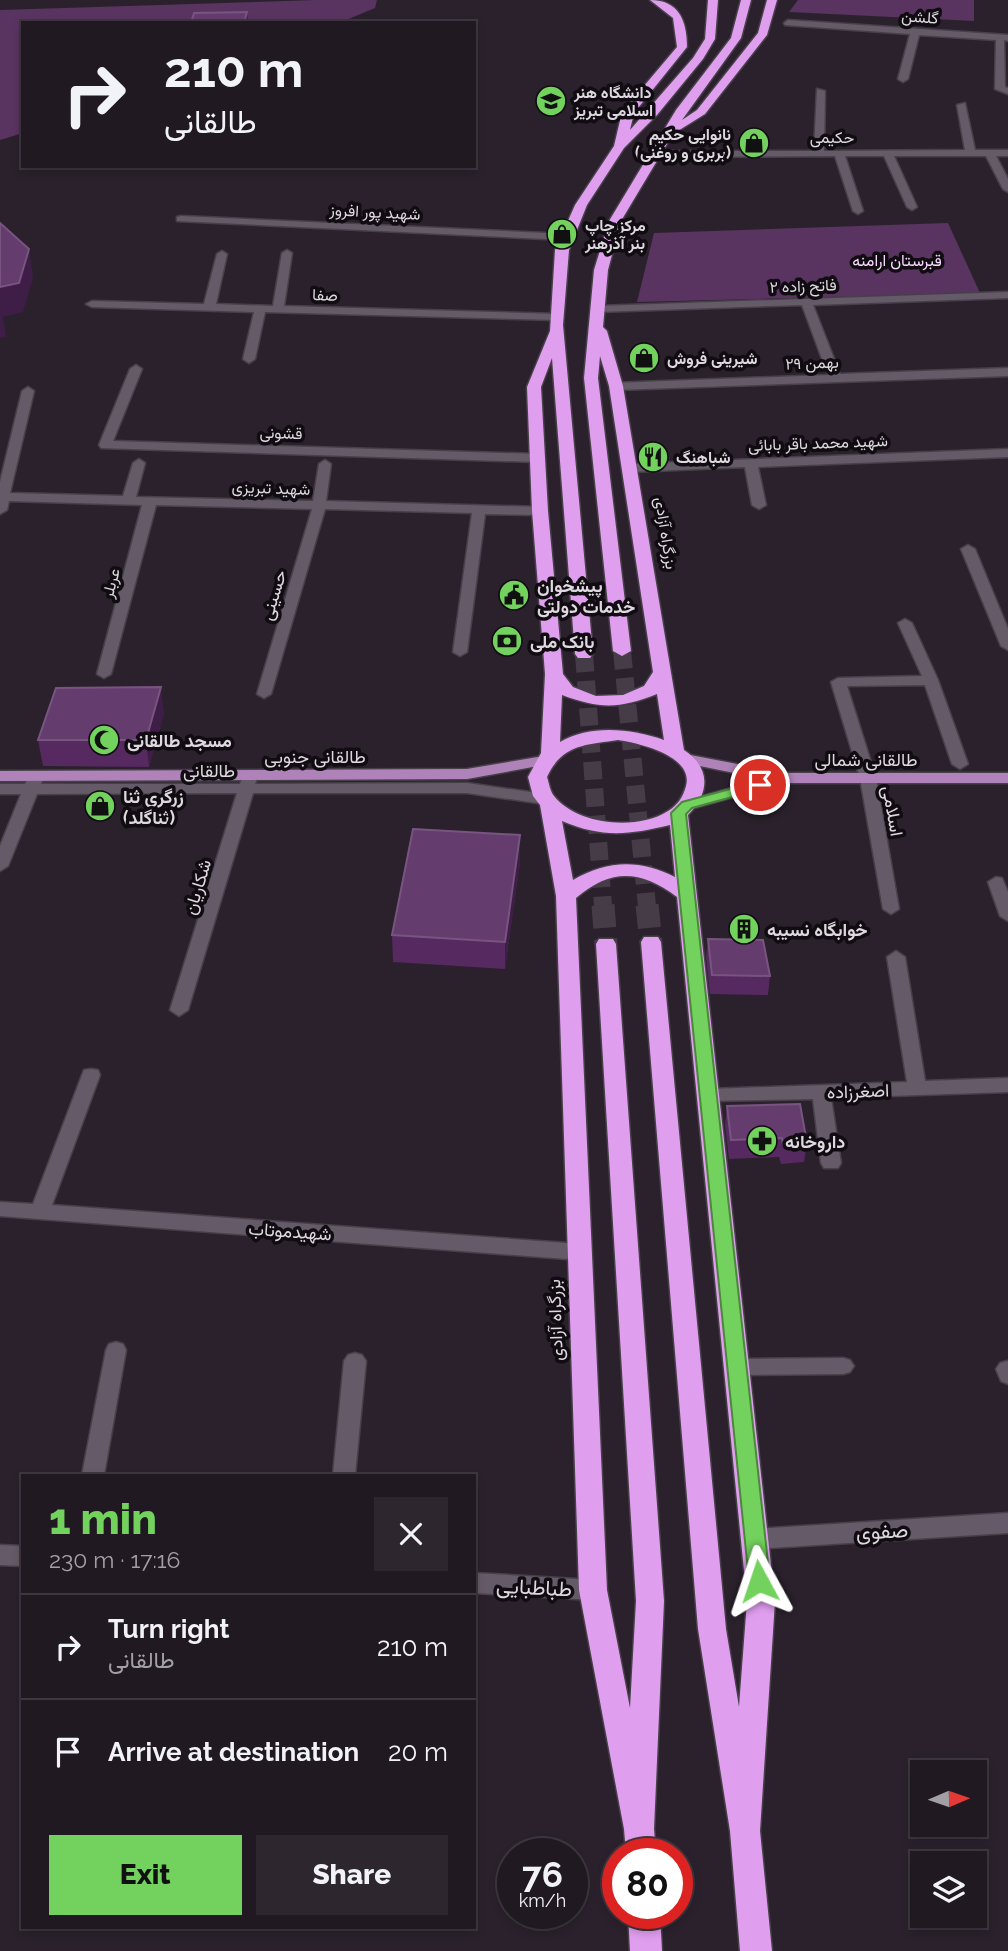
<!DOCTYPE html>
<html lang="en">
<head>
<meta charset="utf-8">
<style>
  body { margin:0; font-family:Raleway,Vazirmatn,sans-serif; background:#2d262e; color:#f1f3f6; height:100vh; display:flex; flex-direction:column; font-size:26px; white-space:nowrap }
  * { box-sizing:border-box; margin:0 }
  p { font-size:23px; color:#a2a0a5 }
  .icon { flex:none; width:38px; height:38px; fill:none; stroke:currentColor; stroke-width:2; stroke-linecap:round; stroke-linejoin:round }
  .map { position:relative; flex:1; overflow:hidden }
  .side { position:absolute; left:21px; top:1474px; width:455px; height:455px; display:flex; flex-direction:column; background:#201921; border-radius:0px; box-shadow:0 4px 10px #0003,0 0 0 2px #3d383f }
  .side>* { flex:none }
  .guide { position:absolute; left:21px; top:21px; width:455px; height:147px; border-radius:0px; box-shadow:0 4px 10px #0003,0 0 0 2px #3d383f; background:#201921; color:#f1f3f6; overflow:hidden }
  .needle { width:46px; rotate:88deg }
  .buttons { position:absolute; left:910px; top:1760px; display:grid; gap:14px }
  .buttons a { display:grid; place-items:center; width:77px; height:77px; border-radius:0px; background:#201921; box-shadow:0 4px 10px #0003,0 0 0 2px #3d383f; font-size:35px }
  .speed { position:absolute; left:497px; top:1838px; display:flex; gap:14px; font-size:35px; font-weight:700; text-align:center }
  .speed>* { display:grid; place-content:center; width:91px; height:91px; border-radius:50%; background:#201921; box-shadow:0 4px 10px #0003,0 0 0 2px #3d383f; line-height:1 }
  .speed small { font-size:18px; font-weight:400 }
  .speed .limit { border:10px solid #d22; background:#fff; color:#111 }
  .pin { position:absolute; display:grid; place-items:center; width:60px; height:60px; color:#fff; margin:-30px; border:4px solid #fff; border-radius:50%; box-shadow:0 2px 7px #0007 }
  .me { position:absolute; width:77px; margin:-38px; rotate:355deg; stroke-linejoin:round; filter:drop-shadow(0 0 5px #0008) }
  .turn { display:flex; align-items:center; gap:24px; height:147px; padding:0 28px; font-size:32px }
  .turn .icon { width:91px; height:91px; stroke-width:2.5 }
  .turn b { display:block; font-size:49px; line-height:60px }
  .round { display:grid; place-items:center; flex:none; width:74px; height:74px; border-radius:0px; background:#2d262e }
  .headline { display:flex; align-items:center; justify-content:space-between; height:119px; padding:0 28px }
  h1 { font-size:42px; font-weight:800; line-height:52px; color:#73d25d }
  .cta { display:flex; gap:14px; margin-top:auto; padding:14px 28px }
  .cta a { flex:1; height:80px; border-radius:0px; background:#73d25d; color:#111; font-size:28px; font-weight:800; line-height:80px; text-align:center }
  .cta a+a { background:#2d262e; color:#f1f3f6 }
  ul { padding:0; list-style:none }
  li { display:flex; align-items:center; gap:21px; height:105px; padding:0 28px; border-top:2px solid #3d383f }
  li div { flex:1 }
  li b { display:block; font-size:26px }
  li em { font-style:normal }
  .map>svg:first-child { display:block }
  .green { fill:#593461 }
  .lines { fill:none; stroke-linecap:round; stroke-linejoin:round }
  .highway-tunnel-far1 { stroke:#453c47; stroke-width:18; stroke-dasharray:18 9; stroke-linecap:butt }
  .highway-tunnel { stroke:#453c47; stroke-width:23; stroke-dasharray:23 11; stroke-linecap:butt }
  .minor-casing { stroke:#474049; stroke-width:3 }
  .major-casing { stroke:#474049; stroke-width:3 }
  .highway-casing { stroke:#474049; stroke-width:3 }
  .minor { fill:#655a67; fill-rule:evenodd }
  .major { fill:#af83b9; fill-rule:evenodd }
  .highway { fill:#e09eef; fill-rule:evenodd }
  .wall { fill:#562961 }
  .shaded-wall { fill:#3e1e46 }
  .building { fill:#653c6e; stroke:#785480; stroke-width:2 }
  .route { fill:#73d25d; stroke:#4b883c; stroke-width:2 }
  .labels { text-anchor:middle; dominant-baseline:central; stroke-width:7; stroke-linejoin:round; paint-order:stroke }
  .far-street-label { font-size:16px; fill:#dfd8e0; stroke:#100c11 }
  .far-poi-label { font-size:16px; font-weight:bold; fill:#dfd8e0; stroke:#100c11; text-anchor:start }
  .far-park-label { font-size:16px; fill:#f6d9fc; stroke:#100c11 }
  .poi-label { font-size:18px; font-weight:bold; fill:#dfd8e0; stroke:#100c11; text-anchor:start }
  .street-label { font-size:18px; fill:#dfd8e0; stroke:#100c11 }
  .near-street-label { font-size:21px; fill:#dfd8e0; stroke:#100c11 }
</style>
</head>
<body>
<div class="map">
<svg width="1008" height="1951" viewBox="0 0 1008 1951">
  <rect width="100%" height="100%" fill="#2a212c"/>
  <g class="green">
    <polygon points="316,0 377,0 375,8 339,23 23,23 23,133 0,140 0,10"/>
    <polygon points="798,0 974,0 974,21 789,12"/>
    <polygon points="948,223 980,293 637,302 654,233"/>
  </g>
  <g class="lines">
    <g class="highway-tunnel-far1">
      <polyline points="622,651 647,906"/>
      <polyline points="584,654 603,906"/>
    </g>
    <g class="highway-tunnel">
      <polyline points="603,905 606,944"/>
      <polyline points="647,905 651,942"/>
    </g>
    <g class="minor-casing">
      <g id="minor">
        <polygon points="788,20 1008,35 1008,41 1004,40 1005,87 1008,88 1008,94 995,89 996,40 919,35 908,79 903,82 898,79 910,34 785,25 784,23"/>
        <polygon points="817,89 825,91 824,151 965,150 957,105 965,103 975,150 1008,150 1008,156 996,156 1008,179 1008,192 1003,189 986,156 894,156 917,207 912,210 907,207 884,156 845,156 863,211 858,214 853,211 835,156 656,157 651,154 656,151 814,151"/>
        <polygon points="181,216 567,234 572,237 567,240 177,221 177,217"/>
        <polygon points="287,250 292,253 284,306 557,314 563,317 557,320 265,312 255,359 249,363 243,359 254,312 92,307 86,304 92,301 204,304 217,254 222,251 227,254 216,304 273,306 282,253"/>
        <polygon points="1008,292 1008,298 813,305 840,374 1008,368 1008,376 616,390 610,386 612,383 828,375 802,305 598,312 592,309 598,306"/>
        <polygon points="136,365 142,369 113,441 537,454 543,458 537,462 101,448 99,445 130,369"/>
        <polygon points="28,387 34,391 10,493 123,496 133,463 139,459 145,463 136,497 313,501 319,464 325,460 331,464 326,501 540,507 547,511 540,515 485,514 467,652 460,656 453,652 472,513 325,509 271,694 264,698 257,694 312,509 156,505 111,674 104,678 97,674 142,505 9,501 7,510 0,514 0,482 22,391"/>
        <polygon points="1008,449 1008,457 758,467 766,505 759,509 752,505 745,467 630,472 624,468 630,464"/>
        <polygon points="968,545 975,549 1008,629 1008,650 1001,646 961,549"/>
        <polygon points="905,619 912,623 938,680 968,764 960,769 952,764 925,685 847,686 876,778 899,909 891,914 883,909 860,778 831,682 838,678 922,676 898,623"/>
        <polygon points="35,774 43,779 41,784 240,784 243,776 249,774 257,779 255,784 467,783 544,794 552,799 544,804 467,793 253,793 188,1010 179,1016 170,1010 237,793 37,794 8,866 0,871 0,846 21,794 0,794 0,784 25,784 29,776"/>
        <polygon points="996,877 1002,878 1008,892 1008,921 1000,916 988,882"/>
        <polygon points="896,951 905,957 925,1081 1008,1078 1008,1092 831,1098 841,1163 838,1168 824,1168 821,1163 813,1099 702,1101 700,1096 702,1091 709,1089 907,1082 887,957"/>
        <polygon points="91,1069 98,1070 100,1075 52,1205 580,1244 587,1247 590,1252 587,1257 580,1260 0,1216 0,1202 33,1204 82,1075 84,1070"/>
        <polygon points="116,1342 123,1344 126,1350 104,1475 82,1475 106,1350 109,1344"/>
        <polygon points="355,1353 362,1355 366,1361 355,1475 333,1475 344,1361 348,1355"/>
        <polygon points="843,1358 850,1360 854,1366 850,1372 843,1374 737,1375 730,1373 726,1367 730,1361 737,1359"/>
        <polygon points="1007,1361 1008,1361 1008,1384 1001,1381 996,1369 1000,1363"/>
        <polygon points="1008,1513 1008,1533 755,1549 747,1546 744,1539 747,1532 755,1529"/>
        <polygon points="0,1545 23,1546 23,1566 0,1565"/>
        <polygon points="474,1573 593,1580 601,1583 605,1590 601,1597 593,1600 474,1593"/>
      </g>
    </g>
    <g class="major-casing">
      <g id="major">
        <polygon points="685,754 784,773 1008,773 1008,783 784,783 687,810 681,808 679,805 681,802 764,779 680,762 677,759 680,756"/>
        <polygon points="544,756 552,761 549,764 467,779 0,781 0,771 467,769"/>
      </g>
    </g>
    <g class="highway-casing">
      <g id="highway">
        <path d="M650 0C679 0 687 21 687 47L634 113 630 130 693 58 705 39 708 0H718L715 39 703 59 657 115 624 148 587 205 569 250 563 325 593 654 590 658H578L575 654 552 358 541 387 548 511 563 674 573 687 596 696 623 695 644 686 653 672 609 386 600 356 598 378 631 651 622 656 613 651 584 378 594 270 609 221 676 110 731 38 741 0H751L741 38 682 120 697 110 758 33 767 0H777L767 35 705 114 673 134 621 221 608 270 603 327 607 331 623 386 684 750C711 768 710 793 688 815L775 1601 760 1831 772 1951H740L730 1831 698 1629 641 942 644 937H658L661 942 726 1629 739 1707 747 1601 677 897C640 870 612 868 576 898L607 1590 630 1708 636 1601 596 944 599 939H613L616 944 664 1601 654 1829 656 1853H626L624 1829 579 1590 556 896 540 805 533 796 528 777 541 753 545 674 532 511 527 387 550 331 555 250 575 205 614 146 622 112 677 47 673 18ZM657 694 664 740C632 729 591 724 560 742L562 695C600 709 619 709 657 694ZM618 740C639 743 694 756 686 786 683 797 678 805 668 811 637 831 577 825 554 796 550 791 549 783 547 777 562 744 586 745 618 740ZM562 821C602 838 628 835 670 825L675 877C640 859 607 860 573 880Z"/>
        <polygon points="628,1913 660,1913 662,1951 630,1951"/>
      </g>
    </g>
    <use href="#minor" class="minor"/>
    <use href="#major" class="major"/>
    <use href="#highway" class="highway"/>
  </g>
  <g class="wall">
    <polygon points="164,713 149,767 43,766 38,740"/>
    <polygon points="520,862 505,969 393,962 392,935"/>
    <polygon points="708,939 770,976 768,995 710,994 706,957"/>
    <polygon points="727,1106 807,1143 804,1162 781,1164 779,1157 729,1159 725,1125"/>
  </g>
  <g class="shaded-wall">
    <polygon points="247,12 248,23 244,23"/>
    <polygon points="29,249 33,278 23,312 3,317 6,337 0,338 0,287"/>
    <polygon points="161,687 164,713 149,767 146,740"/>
    <polygon points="520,835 520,862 505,969 505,942"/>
  </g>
  <g class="building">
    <polygon points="247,12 244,23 191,23 194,13"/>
    <polygon points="0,223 29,249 19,283 0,287"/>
    <polygon points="161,687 146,740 38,740 56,688"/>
    <polygon points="413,829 520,835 505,942 392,935"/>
    <polygon points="708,939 763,940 770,976 712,975"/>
    <polygon points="800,1104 807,1143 783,1145 782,1138 731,1140 727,1106"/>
  </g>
  <polygon class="route" points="760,781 767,785 765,788 692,808 686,814 770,1581 767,1587 759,1590 752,1587 749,1581 671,813 682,802"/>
  <defs>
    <g id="university-disc" transform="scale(1.575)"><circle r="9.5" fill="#73d25d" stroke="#100c11"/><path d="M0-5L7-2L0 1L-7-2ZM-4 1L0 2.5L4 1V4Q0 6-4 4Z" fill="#111"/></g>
    <g id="shop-disc" transform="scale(1.575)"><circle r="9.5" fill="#73d25d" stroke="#100c11"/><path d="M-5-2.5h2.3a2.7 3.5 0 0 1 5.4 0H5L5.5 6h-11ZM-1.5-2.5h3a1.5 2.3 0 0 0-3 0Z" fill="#111"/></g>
    <g id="restaurant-disc" transform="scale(1.575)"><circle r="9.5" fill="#73d25d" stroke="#100c11"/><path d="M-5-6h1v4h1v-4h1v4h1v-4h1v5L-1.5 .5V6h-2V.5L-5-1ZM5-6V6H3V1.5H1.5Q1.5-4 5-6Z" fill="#111"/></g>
    <g id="civic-disc" transform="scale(1.575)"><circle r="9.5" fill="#73d25d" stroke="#100c11"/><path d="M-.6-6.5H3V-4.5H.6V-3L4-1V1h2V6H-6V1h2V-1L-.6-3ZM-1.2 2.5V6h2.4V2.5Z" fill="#111"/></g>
    <g id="bank-disc" transform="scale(1.575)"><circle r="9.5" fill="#73d25d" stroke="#100c11"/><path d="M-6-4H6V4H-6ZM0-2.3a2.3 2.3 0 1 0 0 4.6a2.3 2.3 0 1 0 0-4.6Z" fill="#111"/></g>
    <g id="mosque-disc" transform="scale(1.575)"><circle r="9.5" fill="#73d25d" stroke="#100c11"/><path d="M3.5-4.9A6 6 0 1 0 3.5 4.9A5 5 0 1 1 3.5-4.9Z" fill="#111"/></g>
    <g id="building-disc" transform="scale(1.575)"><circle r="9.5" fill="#73d25d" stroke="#100c11"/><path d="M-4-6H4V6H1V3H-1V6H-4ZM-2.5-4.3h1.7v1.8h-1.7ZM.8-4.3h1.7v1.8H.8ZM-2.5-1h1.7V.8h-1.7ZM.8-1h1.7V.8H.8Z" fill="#111"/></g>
    <g id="pharmacy-disc" transform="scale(1.575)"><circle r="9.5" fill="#73d25d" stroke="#100c11"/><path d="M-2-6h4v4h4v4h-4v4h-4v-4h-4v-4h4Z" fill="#111"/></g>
  </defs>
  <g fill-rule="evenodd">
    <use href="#university-disc" x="551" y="101"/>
    <use href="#shop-disc" x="754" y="143"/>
    <use href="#shop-disc" x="562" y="234"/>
    <use href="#shop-disc" x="644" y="358"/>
    <use href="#restaurant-disc" x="653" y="457"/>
    <use href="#civic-disc" x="514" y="595"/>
    <use href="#bank-disc" x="507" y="641"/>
    <use href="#mosque-disc" x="104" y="740"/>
    <use href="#shop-disc" x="100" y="806"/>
    <use href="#building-disc" x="744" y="929"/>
    <use href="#pharmacy-disc" x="762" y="1141"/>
  </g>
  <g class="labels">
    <g class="far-street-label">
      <text transform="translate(920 17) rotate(4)">گلشن</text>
      <text x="832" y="137">حکیمی</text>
      <text transform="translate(375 212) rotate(3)">شهید پور افروز</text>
      <text transform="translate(803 286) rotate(-2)">فاتح زاده ۲</text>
      <text transform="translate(325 295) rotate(2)">صفا</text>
      <text transform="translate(812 363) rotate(-2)">۲۹ بهمن</text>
      <text transform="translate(281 433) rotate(2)">قشونی</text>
      <text transform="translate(818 443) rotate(-2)">شهید محمد باقر بابائی</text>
      <text transform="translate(271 488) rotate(2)">شهید تبریزی</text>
      <text transform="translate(666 533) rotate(81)">بزرگراه آزادی</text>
      <text transform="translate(111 583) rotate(-75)">عربلر</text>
    </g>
    <g class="far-poi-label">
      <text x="574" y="92">دانشگاه هنر<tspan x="574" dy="18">اسلامی تبریز</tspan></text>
      <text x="731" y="134" text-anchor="end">نانوایی حکیم<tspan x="731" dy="18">(بربری و روغنی)</tspan></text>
      <text x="585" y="225">مرکز چاپ<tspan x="585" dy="18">بنر آذرهنر</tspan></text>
      <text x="667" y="358">شیرینی فروش</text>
      <text x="676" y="457">شباهنگ</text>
    </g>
    <g class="far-park-label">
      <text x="897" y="260">قبرستان ارامنه</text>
    </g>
    <g class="poi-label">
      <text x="537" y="585">پیشخوان<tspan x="537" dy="21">خدمات دولتی</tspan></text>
      <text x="530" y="641">بانک ملی</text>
      <text x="127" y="740">مسجد طالقانی</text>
      <text x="123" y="796">زرگری ثنا<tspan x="123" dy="21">(ثناگلد)</tspan></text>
      <text x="767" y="929">خوابگاه نسیبه</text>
      <text x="785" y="1141">داروخانه</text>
    </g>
    <g class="street-label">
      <text transform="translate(273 595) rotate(-73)">حسینی</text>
      <text x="315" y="756">طالقانی جنوبی</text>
      <text x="866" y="759">طالقانی شمالی</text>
      <text x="209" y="770">طالقانی</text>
      <text transform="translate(893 811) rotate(80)">اسلامی</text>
      <text transform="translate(197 887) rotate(-73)">شکاریان</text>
      <text transform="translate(858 1091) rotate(-2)">اصغرزاده</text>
      <text transform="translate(290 1231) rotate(4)">شهیدموتاب</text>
      <text transform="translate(555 1320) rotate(-92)">بزرگراه آزادی</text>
    </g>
    <g class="near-street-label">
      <text transform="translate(882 1531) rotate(-3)">صفوی</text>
      <text transform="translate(534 1587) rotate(3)">طباطبایی</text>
    </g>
  </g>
</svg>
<div class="buttons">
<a><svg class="needle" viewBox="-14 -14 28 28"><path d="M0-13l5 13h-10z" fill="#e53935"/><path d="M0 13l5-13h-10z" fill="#a2a0a5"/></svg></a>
<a><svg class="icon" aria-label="layers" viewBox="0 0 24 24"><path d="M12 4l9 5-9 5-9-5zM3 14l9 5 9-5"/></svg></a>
</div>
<div class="speed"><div>76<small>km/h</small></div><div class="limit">80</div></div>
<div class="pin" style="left:760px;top:785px;background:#d93025"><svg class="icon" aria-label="arrive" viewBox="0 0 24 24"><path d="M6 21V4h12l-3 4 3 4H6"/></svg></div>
<svg class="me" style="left:759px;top:1581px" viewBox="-20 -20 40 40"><path d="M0-17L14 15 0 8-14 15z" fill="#73d25d" stroke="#fff" stroke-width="4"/></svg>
<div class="guide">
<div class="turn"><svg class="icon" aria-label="right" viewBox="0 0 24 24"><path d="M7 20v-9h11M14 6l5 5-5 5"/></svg><div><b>210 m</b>طالقانی</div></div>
</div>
<section class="side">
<div class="headline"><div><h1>1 min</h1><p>230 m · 17:16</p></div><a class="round"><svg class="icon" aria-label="close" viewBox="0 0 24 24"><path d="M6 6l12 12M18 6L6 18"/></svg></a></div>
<ul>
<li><svg class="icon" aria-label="right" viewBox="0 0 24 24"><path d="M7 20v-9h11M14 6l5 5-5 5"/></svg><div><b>Turn right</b><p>طالقانی</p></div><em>210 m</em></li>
<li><svg class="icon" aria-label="arrive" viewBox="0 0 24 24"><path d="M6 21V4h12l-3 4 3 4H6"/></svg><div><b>Arrive at destination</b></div><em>20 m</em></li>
</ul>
<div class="cta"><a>Exit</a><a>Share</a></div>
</section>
</div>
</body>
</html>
